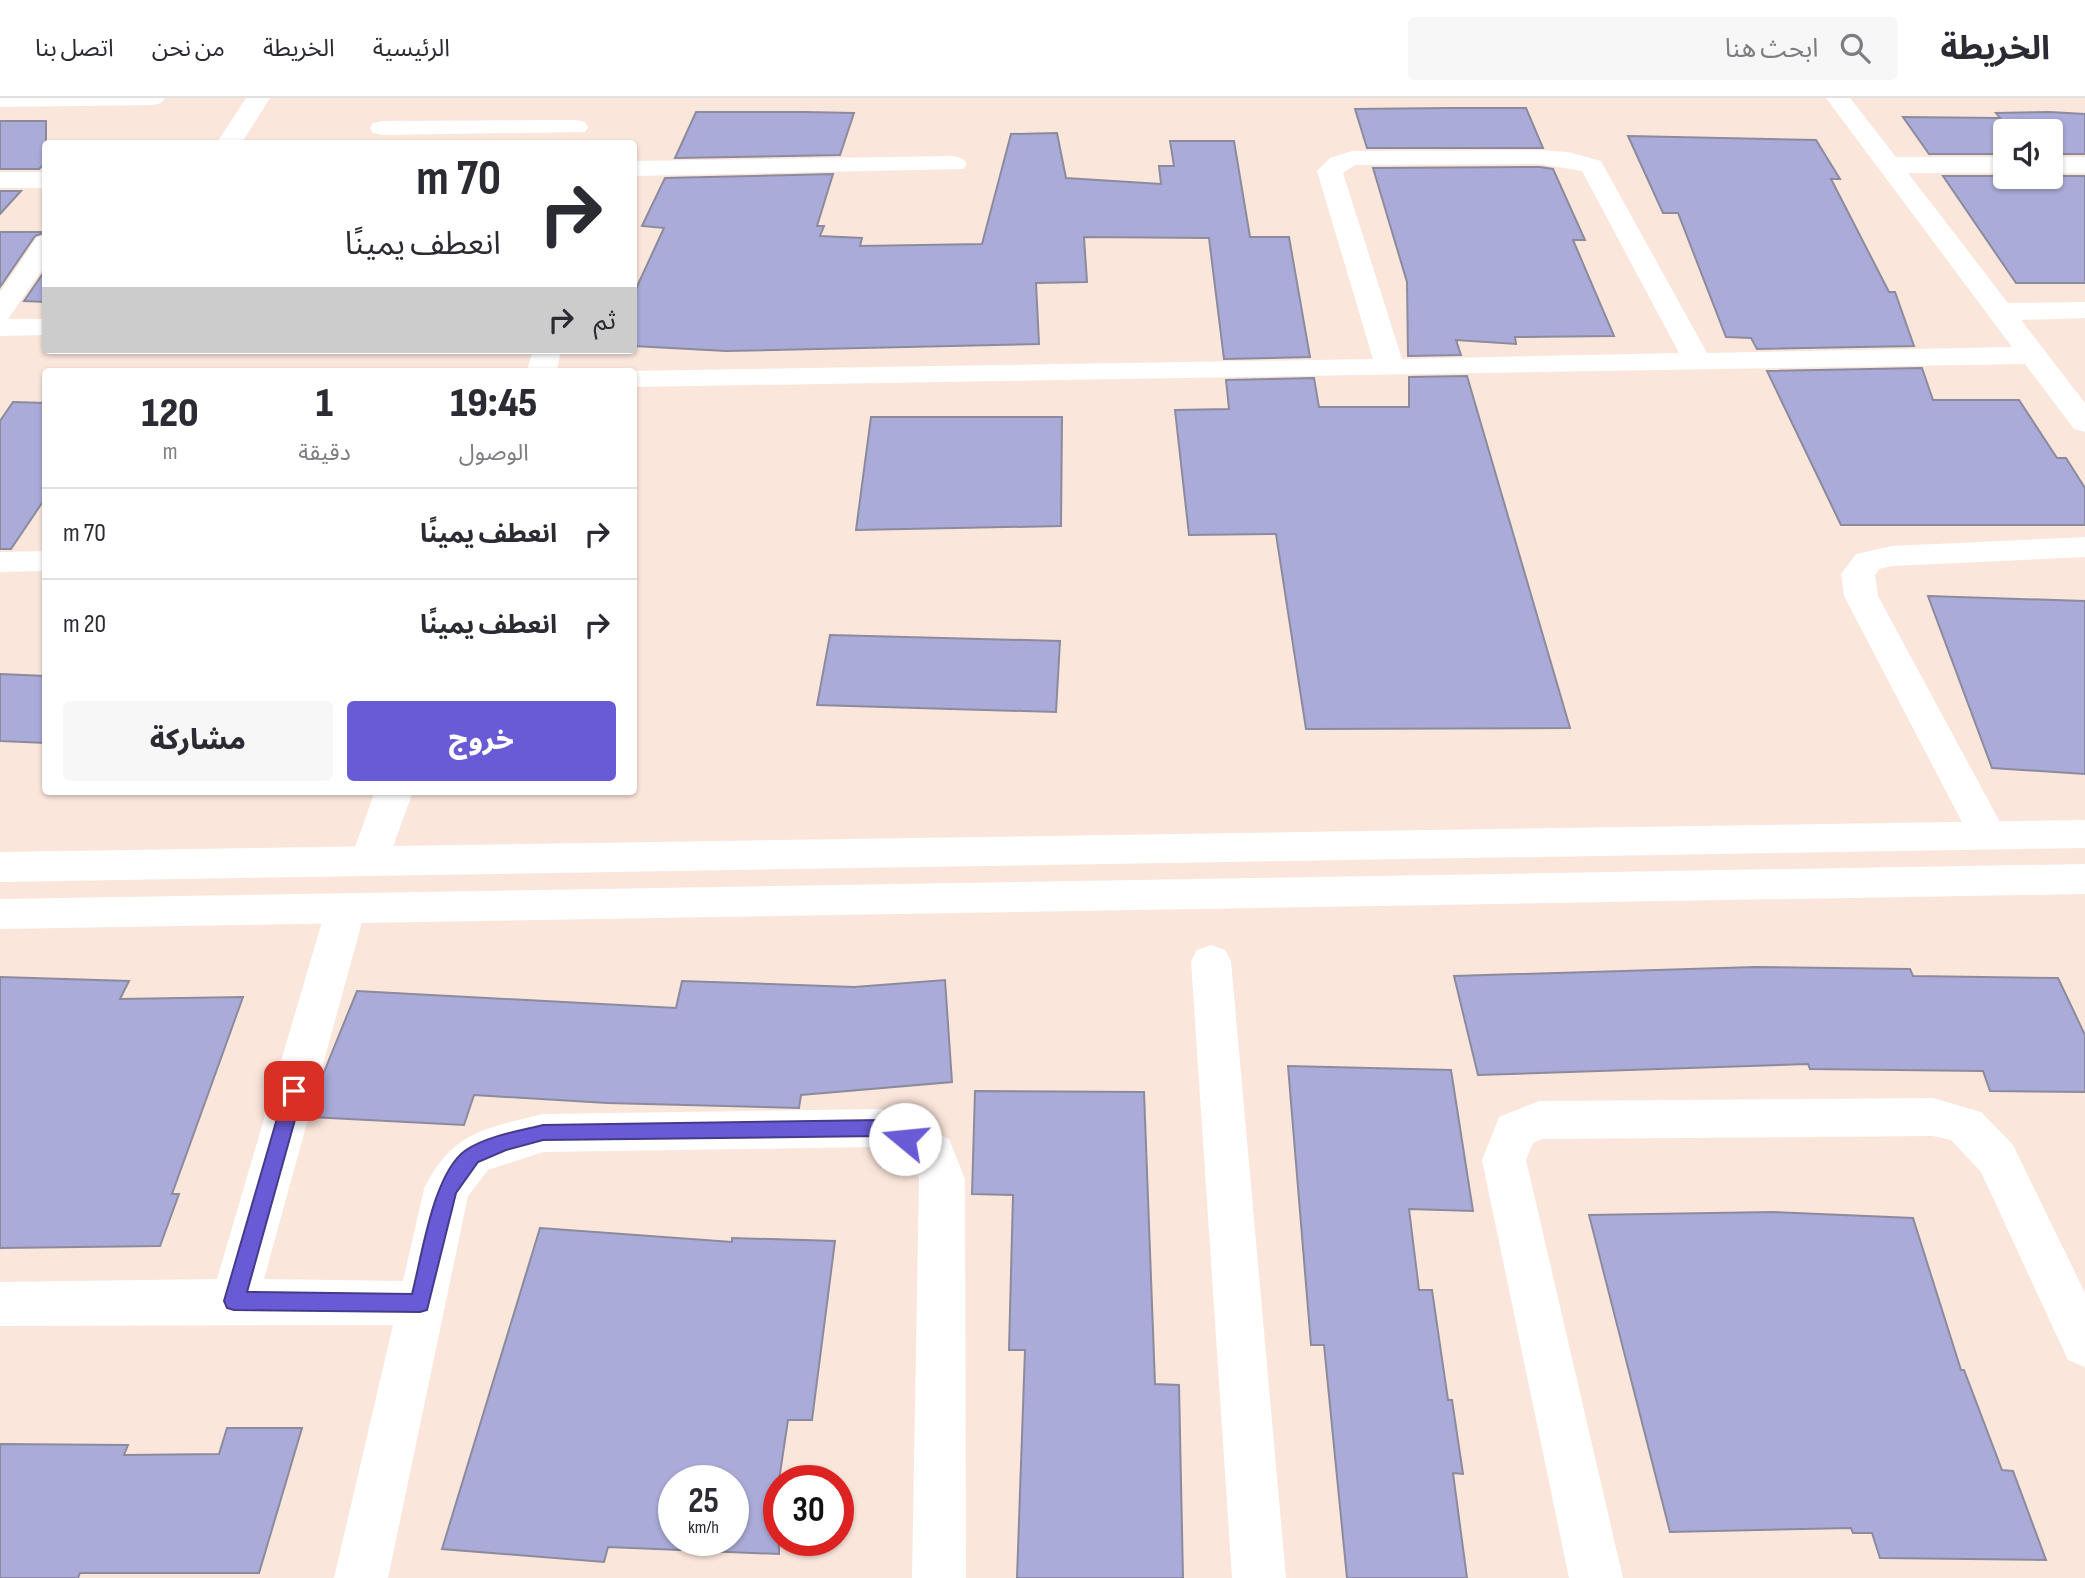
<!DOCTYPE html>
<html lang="ar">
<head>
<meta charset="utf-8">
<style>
  body { margin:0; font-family:"Sofia Sans Condensed","Noto Sans Arabic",sans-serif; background:#f7f7f7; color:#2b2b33; direction:rtl; height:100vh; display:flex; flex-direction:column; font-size:26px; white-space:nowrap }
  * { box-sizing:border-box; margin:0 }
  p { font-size:23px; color:#7c7c81 }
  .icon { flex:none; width:38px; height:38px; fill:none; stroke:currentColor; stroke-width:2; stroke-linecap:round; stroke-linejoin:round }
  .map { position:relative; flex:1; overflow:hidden; direction:ltr }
  .drawer { position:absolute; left:42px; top:270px; width:595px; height:427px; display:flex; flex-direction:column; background:#fff; border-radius:7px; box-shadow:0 2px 5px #0004; direction:rtl }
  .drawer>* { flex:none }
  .guide { position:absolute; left:42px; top:42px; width:595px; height:214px; border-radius:7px; box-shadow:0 2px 5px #0004; direction:rtl; background:#fff; color:#2b2b33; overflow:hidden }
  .fabs { position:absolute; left:1993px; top:21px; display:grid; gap:14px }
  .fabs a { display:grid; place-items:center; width:70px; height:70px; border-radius:7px; background:#fff; box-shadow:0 2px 5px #0004; font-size:35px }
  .speed { position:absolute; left:658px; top:1367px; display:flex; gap:14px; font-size:35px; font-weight:700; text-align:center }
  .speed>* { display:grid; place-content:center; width:91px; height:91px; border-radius:50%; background:#fff; box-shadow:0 2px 5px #0004; line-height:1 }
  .speed small { font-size:18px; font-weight:400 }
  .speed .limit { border:10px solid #d22; background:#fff; color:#111 }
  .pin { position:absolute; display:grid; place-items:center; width:60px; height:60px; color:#fff; margin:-30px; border-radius:14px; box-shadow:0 4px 10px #0006 }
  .me { position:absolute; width:77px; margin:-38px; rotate:287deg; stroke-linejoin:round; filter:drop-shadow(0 0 5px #0008) }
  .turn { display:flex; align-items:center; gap:24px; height:147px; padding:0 21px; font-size:32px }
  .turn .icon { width:91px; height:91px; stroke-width:2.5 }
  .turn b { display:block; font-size:49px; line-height:60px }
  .then { display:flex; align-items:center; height:66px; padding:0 21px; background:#0003; gap:14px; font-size:26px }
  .eta { display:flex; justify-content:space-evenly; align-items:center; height:119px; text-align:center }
  .eta b { font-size:42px; font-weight:800; line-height:49px }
  .cta { display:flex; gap:14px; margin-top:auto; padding:14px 21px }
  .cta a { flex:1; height:80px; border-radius:7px; background:#685bd5; color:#fff; font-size:28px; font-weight:800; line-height:80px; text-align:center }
  .cta a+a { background:#f7f7f7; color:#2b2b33 }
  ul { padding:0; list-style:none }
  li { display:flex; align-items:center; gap:21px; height:91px; padding:0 21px; border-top:2px solid #e1e1e2 }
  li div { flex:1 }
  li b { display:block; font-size:26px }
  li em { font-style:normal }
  header { display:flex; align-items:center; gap:42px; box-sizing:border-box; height:98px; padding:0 35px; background:#fff; border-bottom:2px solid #e1e1e2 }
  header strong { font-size:33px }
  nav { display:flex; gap:38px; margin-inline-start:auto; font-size:24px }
  .search { width:490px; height:63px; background:#f7f7f7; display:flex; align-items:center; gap:18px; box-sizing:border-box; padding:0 24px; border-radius:7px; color:#7c7c81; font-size:26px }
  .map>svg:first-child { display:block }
  .building { fill:#aaabd8; stroke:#8b8b9d; stroke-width:2; fill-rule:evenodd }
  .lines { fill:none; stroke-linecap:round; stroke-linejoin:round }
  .minor { fill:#fff; fill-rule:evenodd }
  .tertiary { fill:#fff; fill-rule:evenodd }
  .route { fill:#685bd5; stroke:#443b8a; stroke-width:2 }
</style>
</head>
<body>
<header>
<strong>الخريطة</strong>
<div class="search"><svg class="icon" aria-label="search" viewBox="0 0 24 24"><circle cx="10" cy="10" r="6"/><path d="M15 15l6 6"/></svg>ابحث هنا</div>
<nav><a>الرئيسية</a><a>الخريطة</a><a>من نحن</a><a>اتصل بنا</a></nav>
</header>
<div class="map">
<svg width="2085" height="1480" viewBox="0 0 2085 1480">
  <rect width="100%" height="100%" fill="#fbe6dc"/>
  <g class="building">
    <polygon points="1449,10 1526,10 1543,50 1367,50 1355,11"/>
    <polygon points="696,14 806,14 854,15 840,57 675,60"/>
    <polygon points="2050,14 2085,16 2085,56 2051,56 2051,33 2006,33 2006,56 1929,56 1903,19 2000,20 1996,15"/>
    <polygon points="0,23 46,23 46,64 39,71 0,71"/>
    <polygon points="1057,35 1066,80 1161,86 1159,68 1174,68 1170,43 1234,43 1250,139 1289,139 1310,259 1224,261 1209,140 1084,139 1087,184 1036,185 1039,246 726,253 634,248 634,195 664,130 642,128 665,80 833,76 817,128 824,128 820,138 862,140 860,148 982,146 1011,36"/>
    <polygon points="1628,38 1816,42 1840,81 1831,81 1889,194 1895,194 1914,248 1757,251 1751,240 1726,239 1678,115 1663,115"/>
    <polygon points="1540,69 1553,71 1585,142 1573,142 1614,238 1515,239 1516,246 1456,242 1461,257 1408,258 1407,184 1373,70"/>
    <polygon points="1943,78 2085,78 2085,185 2016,185"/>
    <polygon points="0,93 21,93 0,116"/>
    <polygon points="0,134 46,134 35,138 0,189"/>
    <polygon points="46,171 46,204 24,203"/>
    <polygon points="1922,270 1933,302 2019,302 2057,360 2066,360 2085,390 2085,427 1841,427 1767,273"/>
    <polygon points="1467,278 1570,630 1306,631 1276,436 1189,437 1175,312 1229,311 1226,282 1314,280 1319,309 1409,309 1409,279"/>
    <polygon points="13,304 46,305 46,399 11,451 0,451 0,323"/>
    <polygon points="871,319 1062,319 1061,428 856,432"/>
    <polygon points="1928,498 2085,503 2085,676 1992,670"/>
    <polygon points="830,537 1060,543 1056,614 817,607"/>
    <polygon points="0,576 46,578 46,645 0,643"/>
    <polygon points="1755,869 1910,871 1913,878 2058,880 2085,937 2085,994 1990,993 1983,973 1810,971 1808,966 1478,977 1454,878"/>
    <polygon points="0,879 129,883 120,901 243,899 172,1096 179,1096 160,1148 0,1150"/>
    <polygon points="945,882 952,984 801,997 799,1010 607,1005 474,997 464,1027 311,1019 324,974 357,893 676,910 682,883 854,889"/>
    <polygon points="1288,968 1451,972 1473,1113 1409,1111 1419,1192 1432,1192 1448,1302 1452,1302 1463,1376 1453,1375 1467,1480 1347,1480 1324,1247 1311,1247"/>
    <polygon points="975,993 1144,994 1155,1286 1179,1287 1183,1480 1017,1480 1025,1252 1009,1252 1013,1097 972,1096"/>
    <polygon points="1773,1114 1913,1120 1961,1272 1964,1272 2002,1372 2013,1373 2046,1462 1880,1460 1872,1435 1853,1435 1851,1430 1670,1434 1589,1117"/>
    <path d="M540 1130 732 1144V1140L835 1143 812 1322H788L779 1382V1456L608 1449 604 1464 442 1451ZM674 1382H733V1442H674Z"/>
    <polygon points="227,1330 302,1330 259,1475 80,1475 78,1480 0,1480 0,1346 128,1347 124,1357 219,1356"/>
  </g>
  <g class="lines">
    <g class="minor">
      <polygon points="0,0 165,0 161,5 153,7 0,9"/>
      <polygon points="246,0 270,0 241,46 216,46"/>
      <path d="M1826 0H1850L1896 59H2006V75H1908L2008 205 2085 204V220L2021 222 2085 305V334L2074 331 2025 266 634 289V273H627L1373 261 1317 73 1330 60 1352 53 1540 52 1568 54 1601 63 1707 255 2012 249ZM1540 66 1582 73 1679 255 1402 261 1343 75 1355 67Z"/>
      <polygon points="576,22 585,24 588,29 585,34 382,37 373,35 370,30 373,25 382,23"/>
      <polygon points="954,58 963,61 967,66 963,71 634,78 634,63"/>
      <rect x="2051" y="59" width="34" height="16"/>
      <rect x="0" y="74" width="46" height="16"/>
      <polygon points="46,137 46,166 8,221 46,221 46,237 0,238 0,194 37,139"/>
      <polygon points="533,252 561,252 557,273 527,273"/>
      <polygon points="2085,439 2085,459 1892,468 1879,471 1875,477 1878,498 2007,737 2002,747 1988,751 1974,747 1844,498 1841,476 1856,456 1892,448"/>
      <polygon points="46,453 46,473 0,474 0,454"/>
      <polygon points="375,693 413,693 388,763 383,773 369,778 355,773 350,763"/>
      <path d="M346 795 360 799 366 810 264 1181 403 1183 424 1091C451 1034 486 1030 543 1016L882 1011 949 1041 965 1081 966 1480H912L919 1081 915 1068 878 1049 543 1054 488 1072 468 1098 388 1480H334L393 1227 0 1228V1184L217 1181 326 810 332 799Z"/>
      <polygon points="1211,847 1225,852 1231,863 1286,1480 1232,1480 1191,863 1197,852"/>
      <polygon points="1933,1000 1981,1014 2013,1047 2085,1195 2085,1269 2068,1262 1981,1074 1951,1042 1933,1038 1542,1041 1533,1045 1526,1062 1623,1480 1569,1480 1482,1062 1499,1019 1539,1003"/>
    </g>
    <g class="tertiary">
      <polygon points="2085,722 2085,750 0,784 0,754"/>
      <polygon points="2085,766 2085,796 0,831 0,801"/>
    </g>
  </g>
  <path class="route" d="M294 986 303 993 247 1194 412 1196C422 1158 433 1075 466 1052 487 1038 519 1033 543 1027L881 1022 911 1035 914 1041 911 1046 905 1048 880 1038 543 1042 506 1052 478 1064 456 1095 427 1212 420 1214 234 1212 227 1210 224 1203 285 993Z"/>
</svg>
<div class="fabs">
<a><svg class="icon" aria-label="sound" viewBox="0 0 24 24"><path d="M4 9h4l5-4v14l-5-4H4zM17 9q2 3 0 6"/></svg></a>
</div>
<div class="speed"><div>25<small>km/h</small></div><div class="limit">30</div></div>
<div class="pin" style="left:294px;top:993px;background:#d93025"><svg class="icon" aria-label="arrive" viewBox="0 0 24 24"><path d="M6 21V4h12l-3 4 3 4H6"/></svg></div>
<svg class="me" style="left:905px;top:1041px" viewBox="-20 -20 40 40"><circle r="19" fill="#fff"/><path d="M0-13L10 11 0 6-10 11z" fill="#685bd5"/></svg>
<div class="guide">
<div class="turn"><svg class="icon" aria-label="right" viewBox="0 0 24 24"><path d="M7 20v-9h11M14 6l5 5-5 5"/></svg><div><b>70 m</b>انعطف يمينًا</div></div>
<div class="then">ثم<svg class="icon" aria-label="right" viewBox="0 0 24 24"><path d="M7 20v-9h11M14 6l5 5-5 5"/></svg></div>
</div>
<section class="drawer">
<div class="eta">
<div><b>19:45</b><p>الوصول</p></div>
<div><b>1</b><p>دقيقة</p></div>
<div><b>120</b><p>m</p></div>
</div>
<ul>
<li><svg class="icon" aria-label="right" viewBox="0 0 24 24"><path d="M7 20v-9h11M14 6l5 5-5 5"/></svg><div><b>انعطف يمينًا</b></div><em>70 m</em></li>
<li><svg class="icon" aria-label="right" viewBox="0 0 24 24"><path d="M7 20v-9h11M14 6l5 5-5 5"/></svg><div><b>انعطف يمينًا</b></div><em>20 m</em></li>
</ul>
<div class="cta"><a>خروج</a><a>مشاركة</a></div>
</section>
</div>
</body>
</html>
